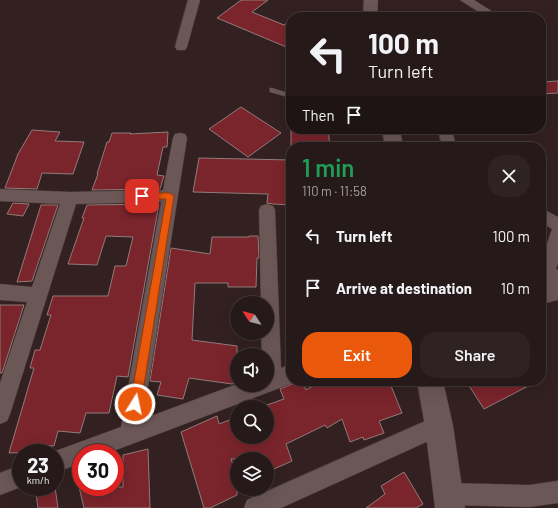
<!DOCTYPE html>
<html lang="en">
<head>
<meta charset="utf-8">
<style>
  body { margin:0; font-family:Barlow,sans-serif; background:#2e2222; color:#f1f3f6; height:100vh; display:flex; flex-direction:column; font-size:15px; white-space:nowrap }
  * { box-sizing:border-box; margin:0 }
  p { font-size:13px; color:#a4a0a2 }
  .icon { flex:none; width:22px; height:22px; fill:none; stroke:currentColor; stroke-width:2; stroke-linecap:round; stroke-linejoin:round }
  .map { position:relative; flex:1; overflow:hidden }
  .drawer { position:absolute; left:286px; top:142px; width:260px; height:244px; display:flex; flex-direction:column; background:#261919; border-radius:16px; box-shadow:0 4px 16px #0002,0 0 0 1px #423838 }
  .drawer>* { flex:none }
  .top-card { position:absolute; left:286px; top:12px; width:260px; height:122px; border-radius:16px; box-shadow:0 4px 16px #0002,0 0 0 1px #423838; background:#261919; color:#f1f3f6; overflow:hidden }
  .needle { width:26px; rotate:306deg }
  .tools { position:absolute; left:230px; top:296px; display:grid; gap:8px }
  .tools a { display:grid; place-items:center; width:44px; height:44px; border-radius:50%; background:#261919; box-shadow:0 4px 16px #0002,0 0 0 1px #423838; font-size:20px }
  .speed { position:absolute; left:12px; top:444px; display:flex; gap:8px; font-size:20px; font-weight:700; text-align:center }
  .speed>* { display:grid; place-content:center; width:52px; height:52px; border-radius:50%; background:#261919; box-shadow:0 4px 16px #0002,0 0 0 1px #423838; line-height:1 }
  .speed small { font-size:10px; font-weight:400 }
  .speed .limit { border:6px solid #d22; background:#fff; color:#111 }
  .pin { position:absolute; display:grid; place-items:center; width:34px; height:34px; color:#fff; margin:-17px; border-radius:8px; box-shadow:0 2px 6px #0006 }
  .me { position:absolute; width:44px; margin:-22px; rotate:10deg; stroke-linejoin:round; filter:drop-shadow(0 0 3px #0008) }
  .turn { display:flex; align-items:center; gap:14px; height:84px; padding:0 16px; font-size:18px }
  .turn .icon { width:52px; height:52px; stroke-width:2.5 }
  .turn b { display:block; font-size:28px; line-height:34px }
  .then { display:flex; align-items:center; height:38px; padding:0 16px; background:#0003; gap:8px; font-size:15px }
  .round { display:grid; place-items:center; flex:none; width:42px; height:42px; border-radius:16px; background:#2e2222 }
  .headline { display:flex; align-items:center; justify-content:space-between; height:68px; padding:0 16px }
  h1 { font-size:24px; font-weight:600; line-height:30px; color:#1e9e55 }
  .action { display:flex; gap:8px; margin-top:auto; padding:8px 16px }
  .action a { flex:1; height:46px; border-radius:16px; background:#ea580c; color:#fff; font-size:16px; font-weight:600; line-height:46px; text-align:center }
  .action a+a { background:#2e2222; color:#f1f3f6 }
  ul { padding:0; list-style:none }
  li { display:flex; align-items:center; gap:12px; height:52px; padding:0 16px }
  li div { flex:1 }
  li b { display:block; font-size:15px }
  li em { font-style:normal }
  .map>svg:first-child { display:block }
  .building { fill:#7a242b; stroke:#917b7b }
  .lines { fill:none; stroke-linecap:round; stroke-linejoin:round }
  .lane-casing { stroke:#4c3d3d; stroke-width:1 }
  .street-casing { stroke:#4c3d3d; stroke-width:1 }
  .secondary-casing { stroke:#4c3d3d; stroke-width:1 }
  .lane { fill:#6c5757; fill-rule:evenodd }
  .street { fill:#6c5757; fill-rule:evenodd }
  .secondary { fill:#6c5757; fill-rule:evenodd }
  .route { fill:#ea580c; stroke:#983908 }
</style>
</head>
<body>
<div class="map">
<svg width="558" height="508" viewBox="0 0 558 508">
  <rect width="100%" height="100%" fill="#332121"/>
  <g class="building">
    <polygon points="241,0 268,0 252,12 284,25 291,20 291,49 217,18"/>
    <polygon points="558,81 558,93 541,94 541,82"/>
    <polygon points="241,107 281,133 248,157 209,129"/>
    <polygon points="291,129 328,129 330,147 291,147"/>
    <polygon points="32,130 60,132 55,141 84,142 73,174 42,173 37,189 5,188 18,154"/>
    <polygon points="168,132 167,147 163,147 157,175 164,176 160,189 92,190 98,174 97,174 107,142 109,142 112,133 131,133 130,134"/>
    <polygon points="199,158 291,160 291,205 273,204 267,203 268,194 193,192"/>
    <polygon points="13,203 29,204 23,216 7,214"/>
    <polygon points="159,204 128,377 117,376 109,413 86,413 80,433 58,431 54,446 42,445 40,452 9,453 34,368 30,368 35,350 40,350 51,315 47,315 53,296 108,296 115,266 126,266 133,237 106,236 97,265 68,264 84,218 82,218 87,205"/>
    <polygon points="41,205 58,205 32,281 17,282"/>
    <polygon points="249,236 258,236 259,258 257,258 256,287 228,287 228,283 195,283 192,340 237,346 237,374 235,383 232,384 189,378 183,399 157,395 161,382 150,381 171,248 210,254 212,237 249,237"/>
    <polygon points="0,305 24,305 2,373 0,373"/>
    <polygon points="299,381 302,381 306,390 322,381 389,381 402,413 379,421 384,433 364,440 363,437 350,442 342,419 327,428 325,425 286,444 292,461 267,472 267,459 231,459 237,476 237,495 210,508 204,508 181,432 217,416 219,424 237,417 237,437 267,437 267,405 284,399 280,389"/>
    <polygon points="466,381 538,381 484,409"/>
    <polygon points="148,449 150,508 84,508 79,487 123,487 123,455"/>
    <polygon points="404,472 423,504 416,508 366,508 385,494 381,486"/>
    <polygon points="51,487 55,487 58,508 38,508 36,494"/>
  </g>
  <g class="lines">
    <g class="lane-casing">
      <polygon id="lane" points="270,88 272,88 291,94 291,98 270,92"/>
    </g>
    <g class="street-casing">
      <g id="street">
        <polygon points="188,0 200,0 187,47 185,50 177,50 175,47"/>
        <polygon points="460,0 474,0 501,17 487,17"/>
        <polygon points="438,129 452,129 456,147 442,147"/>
        <polygon points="180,133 185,134 187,138 143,419 237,384 267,385 267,355 262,355 261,333 267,333 267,303 261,303 259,210 261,206 267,204 273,206 275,210 281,368 291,364 291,381 298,381 108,453 81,453 81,463 55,473 55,453 50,453 121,427 161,202 76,204 10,414 7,421 0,424 0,383 27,302 0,300 0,284 32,287 60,204 0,201 0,189 70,192 163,190 173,138 175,134"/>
        <polygon points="541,208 558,217 558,263 552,280 546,283 541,281 541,262 552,229 541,222"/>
        <polygon points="439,415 446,419 450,426 446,433 281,508 244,508 247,500"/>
        <polygon points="21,465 21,487 0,495 0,473"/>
        <polygon points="558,481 558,503 529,507 448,505 440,502 437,494 440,486 448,483 529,485"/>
      </g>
    </g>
    <g class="secondary-casing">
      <g id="secondary">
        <polygon points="364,0 378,0 377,17 363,17"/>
        <polygon points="382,129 400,129 403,147 385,147"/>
        <polygon points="541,261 549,264 558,270 558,300 541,304"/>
        <polygon points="417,381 443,381 453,426 465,508 435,508 425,426"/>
      </g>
    </g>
    <use href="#lane" class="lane"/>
    <use href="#street" class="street"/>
    <use href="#secondary" class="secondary"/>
  </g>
  <polygon class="route" points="142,193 170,193 174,196 141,404 139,407 135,409 131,407 130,404 166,199 142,200 137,196"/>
</svg>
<div class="tools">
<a><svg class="needle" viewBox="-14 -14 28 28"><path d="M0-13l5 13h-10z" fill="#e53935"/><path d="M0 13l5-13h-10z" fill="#a4a0a2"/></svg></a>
<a><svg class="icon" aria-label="sound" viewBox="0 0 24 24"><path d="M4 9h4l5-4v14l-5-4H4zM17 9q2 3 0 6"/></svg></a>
<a><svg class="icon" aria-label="search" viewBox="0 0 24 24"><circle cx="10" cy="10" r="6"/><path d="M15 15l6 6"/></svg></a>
<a><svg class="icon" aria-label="layers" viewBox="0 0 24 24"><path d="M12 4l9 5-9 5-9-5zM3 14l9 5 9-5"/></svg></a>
</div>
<div class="speed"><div>23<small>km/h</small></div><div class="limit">30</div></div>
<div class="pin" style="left:142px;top:196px;background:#d93025"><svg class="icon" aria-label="arrive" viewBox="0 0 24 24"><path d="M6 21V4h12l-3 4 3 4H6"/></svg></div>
<svg class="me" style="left:135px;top:404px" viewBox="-20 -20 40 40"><circle r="17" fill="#ea580c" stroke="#fff" stroke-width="3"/><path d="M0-11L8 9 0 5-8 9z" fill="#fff"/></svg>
<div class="top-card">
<div class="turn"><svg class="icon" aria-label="left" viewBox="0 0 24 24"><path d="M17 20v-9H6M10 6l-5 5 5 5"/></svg><div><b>100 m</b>Turn left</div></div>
<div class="then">Then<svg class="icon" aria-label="arrive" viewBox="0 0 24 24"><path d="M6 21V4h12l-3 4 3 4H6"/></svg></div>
</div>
<section class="drawer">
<div class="headline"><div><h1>1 min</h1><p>110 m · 11:58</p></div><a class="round"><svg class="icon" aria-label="close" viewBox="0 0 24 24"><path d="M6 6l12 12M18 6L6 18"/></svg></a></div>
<ul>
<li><svg class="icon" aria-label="left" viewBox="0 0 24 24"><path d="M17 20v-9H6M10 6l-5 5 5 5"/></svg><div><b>Turn left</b></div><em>100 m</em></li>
<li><svg class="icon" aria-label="arrive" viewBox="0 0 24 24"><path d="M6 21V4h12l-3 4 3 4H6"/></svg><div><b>Arrive at destination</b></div><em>10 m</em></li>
</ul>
<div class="action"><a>Exit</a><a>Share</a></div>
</section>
</div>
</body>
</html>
